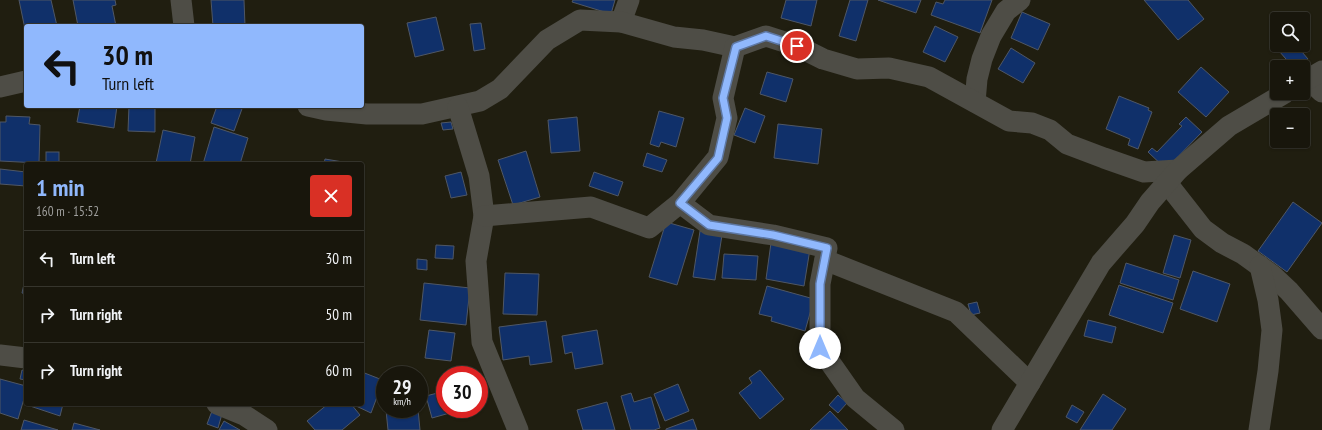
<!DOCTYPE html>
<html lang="en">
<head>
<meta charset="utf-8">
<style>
  body { margin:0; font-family:"PT Sans Narrow",sans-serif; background:#211f15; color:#f1f3f6; height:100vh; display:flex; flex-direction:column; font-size:15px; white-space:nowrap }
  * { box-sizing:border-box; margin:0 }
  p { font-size:13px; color:#9f9f9d }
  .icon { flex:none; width:22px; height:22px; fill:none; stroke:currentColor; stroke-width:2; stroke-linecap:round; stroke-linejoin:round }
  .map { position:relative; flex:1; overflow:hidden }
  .sheet { position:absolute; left:24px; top:162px; width:340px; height:244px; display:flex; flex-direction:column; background:#18160c; border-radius:4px; box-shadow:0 1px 3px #0004,0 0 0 1px #36352d }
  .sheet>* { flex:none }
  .banner { position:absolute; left:24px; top:24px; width:340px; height:84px; border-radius:4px; box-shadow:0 1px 3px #0004,0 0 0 1px #36352d; background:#90b8fd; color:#111; overflow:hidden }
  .fabs { position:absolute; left:1270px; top:12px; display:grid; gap:8px }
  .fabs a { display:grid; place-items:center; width:40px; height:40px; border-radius:4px; background:#18160c; box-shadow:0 1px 3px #0004,0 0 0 1px #36352d; font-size:20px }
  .speed { position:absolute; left:376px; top:366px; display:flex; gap:8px; font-size:20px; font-weight:700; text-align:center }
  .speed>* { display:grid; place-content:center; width:52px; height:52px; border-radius:50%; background:#18160c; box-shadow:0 1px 3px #0004,0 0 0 1px #36352d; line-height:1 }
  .speed small { font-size:10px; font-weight:400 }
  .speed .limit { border:6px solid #d22; background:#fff; color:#111 }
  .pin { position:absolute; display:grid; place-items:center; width:34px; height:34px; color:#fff; margin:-17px; border:2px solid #fff; border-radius:50%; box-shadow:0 1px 4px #0007 }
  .me { position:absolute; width:44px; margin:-22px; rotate:0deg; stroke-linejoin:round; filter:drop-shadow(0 0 3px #0008) }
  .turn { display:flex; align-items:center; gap:14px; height:84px; padding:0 12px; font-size:18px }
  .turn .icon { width:52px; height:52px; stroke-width:2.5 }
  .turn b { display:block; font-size:28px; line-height:34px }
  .round { display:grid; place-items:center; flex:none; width:42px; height:42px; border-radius:4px; background:#211f15 }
  .headline { display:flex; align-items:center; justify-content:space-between; height:68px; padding:0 12px }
  h1 { font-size:24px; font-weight:700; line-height:30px; color:#90b8fd }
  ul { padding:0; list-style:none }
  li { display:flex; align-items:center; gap:12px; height:56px; padding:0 12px; border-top:1px solid #36352d }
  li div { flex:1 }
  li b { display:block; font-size:15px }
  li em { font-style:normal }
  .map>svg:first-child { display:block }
  .building { fill:#10306a; stroke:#4f5765 }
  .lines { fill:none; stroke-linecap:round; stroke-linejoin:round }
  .street { stroke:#4e4d46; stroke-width:21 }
  .route-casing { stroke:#5e78a4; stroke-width:10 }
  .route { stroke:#90b8fd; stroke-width:7 }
</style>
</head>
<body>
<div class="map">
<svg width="1322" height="430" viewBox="0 0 1322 430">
  <rect width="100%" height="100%" fill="#201e10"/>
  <g class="building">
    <polygon points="19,0 51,0 57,26 26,26 26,34"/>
    <polygon points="73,0 115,0 116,5 112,6 116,26 78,26"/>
    <polygon points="211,0 244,0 245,26 213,26"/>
    <polygon points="573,0 615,0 611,14 572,2"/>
    <polygon points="786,0 817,0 811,26 781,18"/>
    <polygon points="850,0 868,0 856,41 839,36"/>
    <polygon points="878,0 921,0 916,13"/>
    <polygon points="945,0 992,0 980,33 931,15 936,2 943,4"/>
    <polygon points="1144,0 1188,0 1204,19 1178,40"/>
    <polygon points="1022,12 1050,24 1038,50 1011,38"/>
    <polygon points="436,17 444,50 415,57 407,23"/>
    <polygon points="481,23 485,49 474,51 470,24"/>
    <polygon points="935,26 958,37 945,62 923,52"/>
    <polygon points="1286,45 1296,45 1308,59 1299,67 1293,67 1279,51"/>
    <polygon points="1011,48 1035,63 1023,83 998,69"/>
    <polygon points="1201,67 1229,92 1206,117 1178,92"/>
    <polygon points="767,72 793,79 786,102 760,94"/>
    <polygon points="1119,96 1149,108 1148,110 1152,112 1138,149 1128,145 1130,139 1106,129"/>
    <polygon points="80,106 117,106 114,128 77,122"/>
    <polygon points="129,106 155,106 155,132 128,131"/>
    <polygon points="217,106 243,106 234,131 211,123"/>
    <polygon points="745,108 765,116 755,143 734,135"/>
    <polygon points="659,111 684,118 676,147 661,142 659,147 650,144"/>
    <polygon points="6,116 30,117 29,124 40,125 39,163 0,161 0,122 6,122"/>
    <polygon points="577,117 580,151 551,153 548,120"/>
    <polygon points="1186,117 1202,132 1166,169 1148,152 1152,148 1157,152 1182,126 1179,124"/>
    <polygon points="451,122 453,129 443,130 441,123"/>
    <polygon points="778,124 822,129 818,164 774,158"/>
    <polygon points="214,127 248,138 240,164 203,164"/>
    <polygon points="163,130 195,137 190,164 163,164 156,163"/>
    <polygon points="526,151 540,197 513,205 498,160"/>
    <rect x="46" y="152" width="13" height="12"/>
    <polygon points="647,153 667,160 662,172 643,166"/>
    <polygon points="325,159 355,164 324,164"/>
    <polygon points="0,169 26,172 26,186 0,184"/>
    <polygon points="461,172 467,195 451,198 445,176"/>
    <polygon points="594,172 623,182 618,196 589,186"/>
    <polygon points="1293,202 1322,223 1287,272 1258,251"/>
    <polygon points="666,222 694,230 677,285 649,277"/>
    <polygon points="700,231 722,235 715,280 693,277"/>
    <polygon points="1174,235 1191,240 1180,278 1163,273"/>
    <polygon points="771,243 810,249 804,286 766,279"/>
    <polygon points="436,245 454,246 453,259 435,258"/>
    <polygon points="724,254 758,256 756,280 722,278"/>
    <polygon points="417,259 427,260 427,270 417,269"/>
    <polygon points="1126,263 1179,280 1173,300 1120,283"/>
    <polygon points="1193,271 1230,284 1217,322 1180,309"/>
    <polygon points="505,273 539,274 537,315 503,314"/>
    <polygon points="26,275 26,294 22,293"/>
    <polygon points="424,283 470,288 466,325 420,320"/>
    <polygon points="1119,285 1173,303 1163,333 1109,315"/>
    <polygon points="767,286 814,299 805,331 771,321 772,317 759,314"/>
    <polygon points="977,302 980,313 971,315 968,304"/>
    <polygon points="1088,320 1116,327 1112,343 1084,336"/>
    <polygon points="546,321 552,362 530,365 529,356 503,360 499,327"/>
    <polygon points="429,330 455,333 451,361 425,358"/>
    <polygon points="597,330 603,364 575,369 572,352 565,354 562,336"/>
    <polygon points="22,370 26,371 26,380 20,379"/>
    <polygon points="760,370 784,399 760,419 739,393 752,383 749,378"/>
    <polygon points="362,372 385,381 384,400 377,397 371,413 354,405 354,404 362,404"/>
    <polygon points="0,379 26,386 26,392 18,419 0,413"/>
    <polygon points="678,384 689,411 665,421 654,394"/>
    <polygon points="445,391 445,409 464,409 432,418 426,396"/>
    <polygon points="631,393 634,402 651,397 660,428 654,430 631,430 621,396"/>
    <polygon points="1103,394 1126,409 1112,430 1080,430"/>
    <polygon points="838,395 847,403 838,413 829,405"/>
    <polygon points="607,402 615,430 583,430 577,410"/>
    <polygon points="30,404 63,404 60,416 30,406"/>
    <polygon points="328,404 351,404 360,415 342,430 315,430 307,421"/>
    <polygon points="1072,405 1084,412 1077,423 1066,417"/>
    <polygon points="394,409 418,409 420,430 388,430 386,410"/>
    <polygon points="212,411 222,414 218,428 207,424"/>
    <polygon points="830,411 848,430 810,430"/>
    <polygon points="693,419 697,430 666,430 666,429"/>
    <polygon points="24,420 58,430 21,430"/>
    <polygon points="224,421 240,430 219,430"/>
    <polygon points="74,423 100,430 72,430"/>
  </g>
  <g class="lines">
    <g class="street">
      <polyline points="181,0 184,26"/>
      <polyline points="621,22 629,0"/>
      <polyline points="1308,79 1322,92"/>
      <polyline points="1303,82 1322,71"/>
      <polyline points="0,87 26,81"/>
      <polyline points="975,102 977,79 982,59 991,36 1006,11 1020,0"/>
      <polyline points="308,106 326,110 367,114 422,114 480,101 500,89 547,40 580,20 621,22 674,37 703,40 735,47 766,36 797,46 823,59 857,69 889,68 929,77 1009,121 1032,123 1050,130 1067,144 1104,158 1144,172 1178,170"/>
      <polyline points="458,107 479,176 484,216 476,261 482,342 518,430"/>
      <polyline points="1167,183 1203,229 1222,243 1243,254 1272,275 1289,291 1322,329"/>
      <polyline points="680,203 709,225 773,235 827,248 820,284 820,348 855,398 894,430"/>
      <polyline points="484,216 591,207 649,228 680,203 718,157 727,118 723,98 735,47"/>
      <polyline points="825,260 956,312 1030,383"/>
      <polyline points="0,355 26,358"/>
      <polyline points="217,404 244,415 267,430"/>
      <polyline points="1002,430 1101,263 1135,224 1150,202 1178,170 1229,126 1285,93"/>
      <polyline points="1259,430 1268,371 1272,330 1268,300 1260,266"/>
    </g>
  </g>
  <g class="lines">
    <g class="route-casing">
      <polyline id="route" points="797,46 766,36 736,47 723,98 727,118 718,158 680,203 709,225 773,235 827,248 820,284 820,348"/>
    </g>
    <use href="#route" class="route"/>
  </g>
</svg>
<div class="fabs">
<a><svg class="icon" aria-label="search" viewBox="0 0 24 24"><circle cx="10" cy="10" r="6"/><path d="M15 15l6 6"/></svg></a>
<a>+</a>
<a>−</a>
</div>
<div class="speed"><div>29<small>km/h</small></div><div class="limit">30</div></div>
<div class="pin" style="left:797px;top:46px;background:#d93025"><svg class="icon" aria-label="arrive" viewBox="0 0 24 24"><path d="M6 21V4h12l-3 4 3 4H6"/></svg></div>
<svg class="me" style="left:820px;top:348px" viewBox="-20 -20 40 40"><circle r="19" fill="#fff"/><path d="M0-13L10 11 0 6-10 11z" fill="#90b8fd"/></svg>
<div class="banner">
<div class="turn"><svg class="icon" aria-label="left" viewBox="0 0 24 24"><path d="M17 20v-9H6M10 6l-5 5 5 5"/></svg><div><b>30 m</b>Turn left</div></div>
</div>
<section class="sheet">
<div class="headline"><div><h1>1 min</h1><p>160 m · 15:52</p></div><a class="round" style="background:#d93025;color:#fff"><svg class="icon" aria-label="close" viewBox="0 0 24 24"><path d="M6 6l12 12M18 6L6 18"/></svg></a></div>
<ul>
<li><svg class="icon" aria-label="left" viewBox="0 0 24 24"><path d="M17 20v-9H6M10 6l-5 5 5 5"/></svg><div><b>Turn left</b></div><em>30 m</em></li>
<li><svg class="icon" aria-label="right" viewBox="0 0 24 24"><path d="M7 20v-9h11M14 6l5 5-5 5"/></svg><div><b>Turn right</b></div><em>50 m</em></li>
<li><svg class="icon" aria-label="right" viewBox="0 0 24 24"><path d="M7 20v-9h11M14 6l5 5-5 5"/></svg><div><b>Turn right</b></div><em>60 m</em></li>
</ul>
</section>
</div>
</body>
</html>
